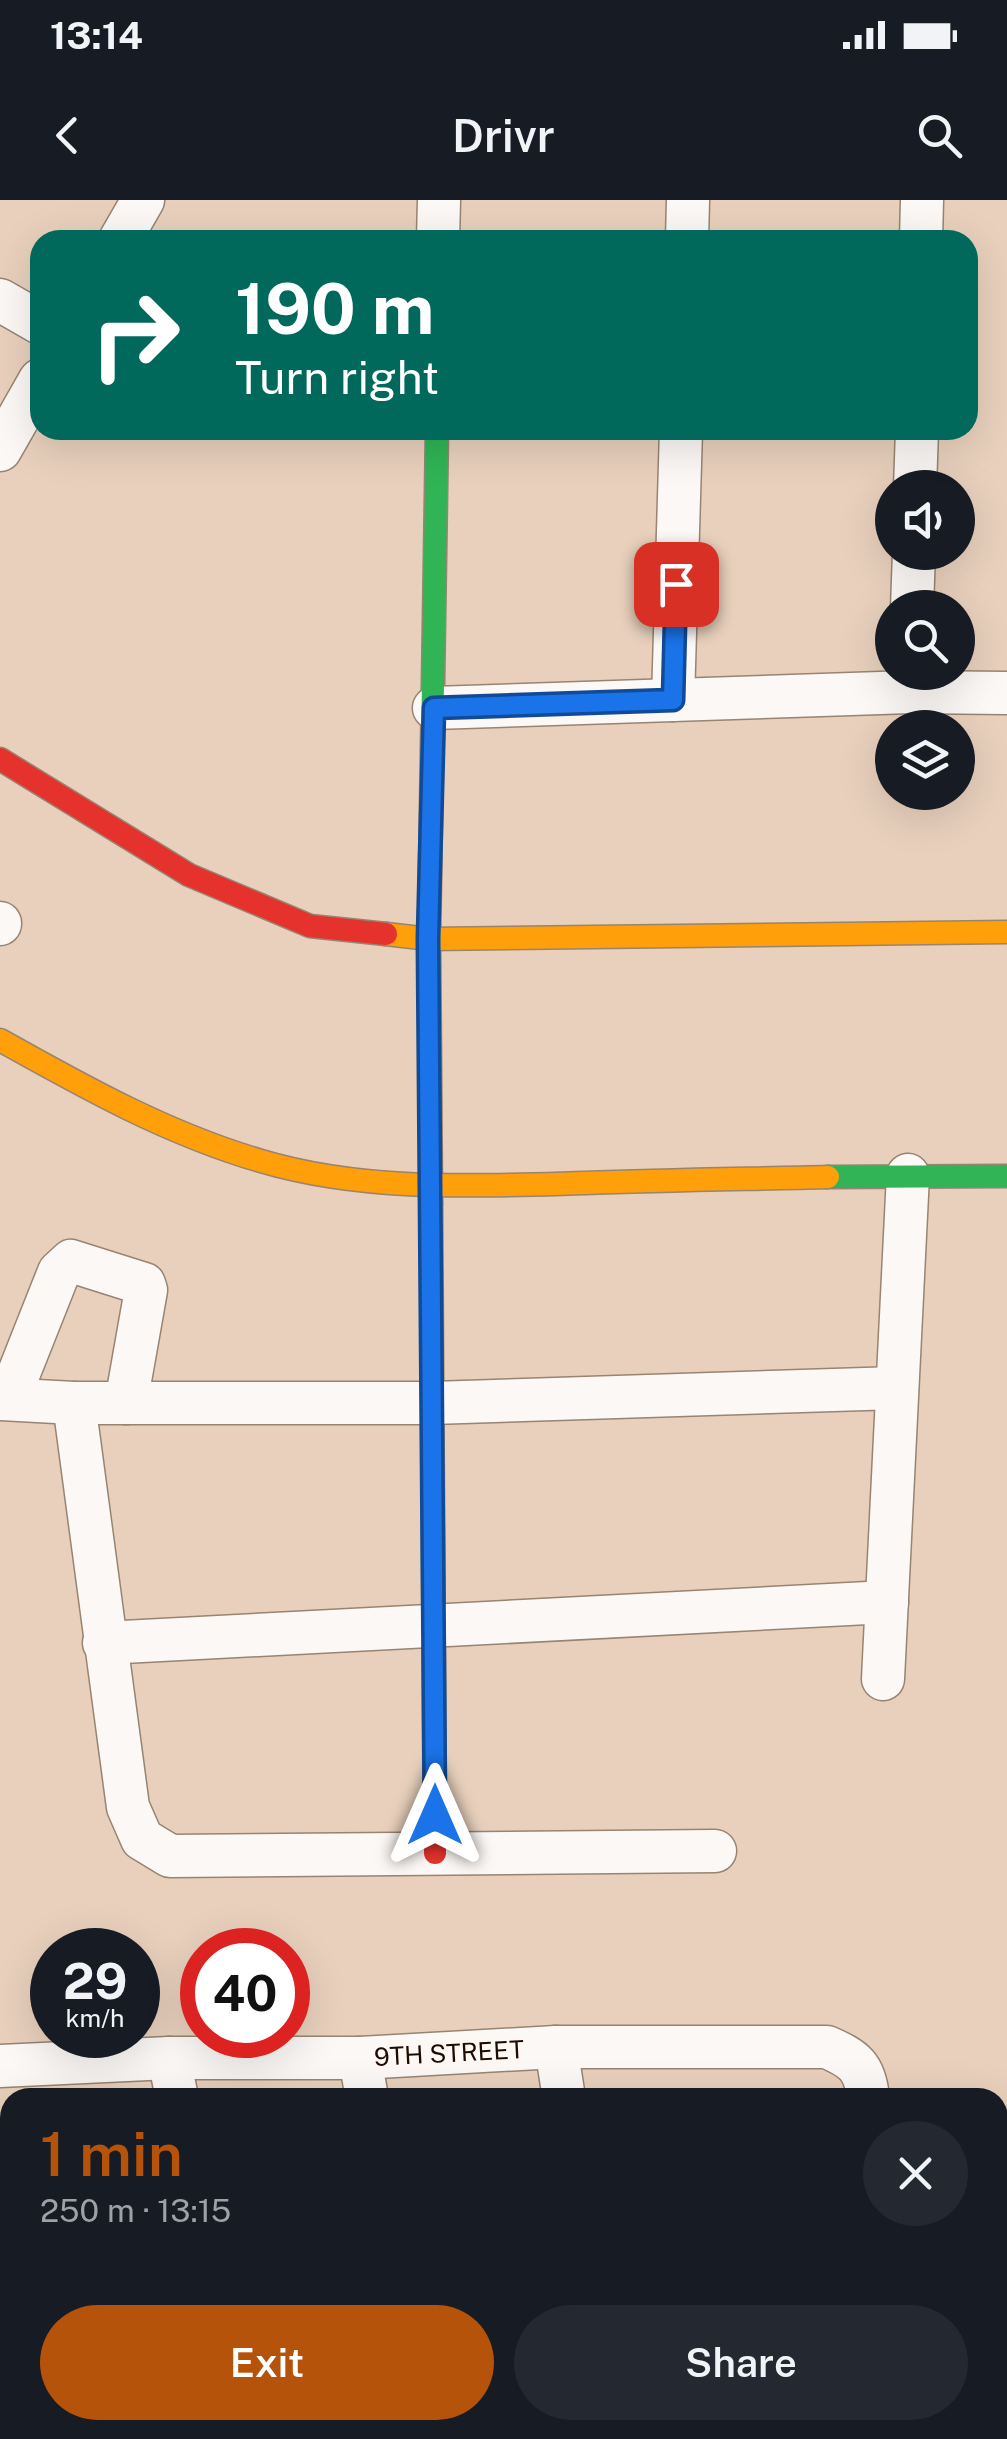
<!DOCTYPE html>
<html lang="en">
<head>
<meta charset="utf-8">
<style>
  body { margin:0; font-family:"Public Sans",sans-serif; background:#242831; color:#f1f3f6; height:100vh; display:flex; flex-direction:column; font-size:38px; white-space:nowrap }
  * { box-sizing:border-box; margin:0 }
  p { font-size:32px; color:#9ea1a6 }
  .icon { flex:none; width:55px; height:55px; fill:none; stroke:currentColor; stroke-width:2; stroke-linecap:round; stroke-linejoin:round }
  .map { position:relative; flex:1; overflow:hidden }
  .panel { position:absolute; left:0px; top:1888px; width:1008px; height:352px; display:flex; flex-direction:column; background:#171b24; border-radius:30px 30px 0 0; box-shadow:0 10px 40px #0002 }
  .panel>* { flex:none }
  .top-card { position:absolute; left:30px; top:30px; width:948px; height:210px; border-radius:30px; box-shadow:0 10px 40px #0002; background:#00695c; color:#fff; overflow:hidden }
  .buttons { position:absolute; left:875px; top:270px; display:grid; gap:20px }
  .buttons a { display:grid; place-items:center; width:100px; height:100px; border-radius:50%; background:#171b24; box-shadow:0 10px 40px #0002; font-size:50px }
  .speed { position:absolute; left:30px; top:1728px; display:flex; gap:20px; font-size:50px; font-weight:700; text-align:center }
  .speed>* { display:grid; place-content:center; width:130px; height:130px; border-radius:50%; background:#171b24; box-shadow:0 10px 40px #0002; line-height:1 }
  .speed small { font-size:25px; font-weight:400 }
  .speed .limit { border:15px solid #d22; background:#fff; color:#111 }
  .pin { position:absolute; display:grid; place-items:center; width:85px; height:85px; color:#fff; margin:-42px; border-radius:20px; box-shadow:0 5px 15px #0006 }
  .me { position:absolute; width:110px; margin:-55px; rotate:0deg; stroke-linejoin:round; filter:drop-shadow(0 0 8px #0008) }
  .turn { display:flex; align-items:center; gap:35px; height:210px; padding:0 40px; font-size:45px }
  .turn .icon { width:130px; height:130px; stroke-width:2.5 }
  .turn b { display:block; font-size:70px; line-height:85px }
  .round { display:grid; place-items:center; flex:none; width:105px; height:105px; border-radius:52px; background:#242831 }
  .overview { display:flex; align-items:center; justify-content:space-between; height:170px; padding:0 40px }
  h1 { font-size:60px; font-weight:600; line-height:75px; color:#b45309 }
  .primary-button { display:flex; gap:20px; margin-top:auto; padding:20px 40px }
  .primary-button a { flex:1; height:115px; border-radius:60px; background:#b45309; color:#fff; font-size:40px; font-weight:600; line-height:115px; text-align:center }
  .primary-button a+a { background:#242831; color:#f1f3f6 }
  .status { display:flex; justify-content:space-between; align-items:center; height:70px; padding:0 50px; background:#171b24; direction:ltr }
  .status svg { height:28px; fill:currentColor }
  header { display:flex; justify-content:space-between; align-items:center; height:130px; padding:0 40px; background:#171b24; font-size:45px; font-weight:600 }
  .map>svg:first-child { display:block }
  .green { fill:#dab391 }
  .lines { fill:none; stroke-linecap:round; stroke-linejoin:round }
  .street-casing { stroke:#978472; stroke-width:45 }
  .fast-casing { stroke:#978472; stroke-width:25 }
  .slow-casing { stroke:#978472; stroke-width:25 }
  .jam-casing { stroke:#978472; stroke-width:25 }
  .street { stroke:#fcf8f5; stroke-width:42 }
  .fast { stroke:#30b455; stroke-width:22 }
  .slow { stroke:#ff9f0a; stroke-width:22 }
  .jam { stroke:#e5322d; stroke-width:22 }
  .route-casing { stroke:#114b97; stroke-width:25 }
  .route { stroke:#1a73e8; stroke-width:18 }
  .labels { text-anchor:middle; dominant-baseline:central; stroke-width:10; stroke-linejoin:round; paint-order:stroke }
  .street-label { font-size:25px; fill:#1d0a00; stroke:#fef8f4 }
</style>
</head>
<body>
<div class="status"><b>13:14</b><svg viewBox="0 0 49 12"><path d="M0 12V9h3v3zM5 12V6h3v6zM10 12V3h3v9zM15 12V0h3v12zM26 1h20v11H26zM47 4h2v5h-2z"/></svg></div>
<header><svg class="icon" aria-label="back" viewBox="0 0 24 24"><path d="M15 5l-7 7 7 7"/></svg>Drivr<svg class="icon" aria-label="search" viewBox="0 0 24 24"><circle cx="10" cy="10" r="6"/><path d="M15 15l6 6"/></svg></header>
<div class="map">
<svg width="1007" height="2239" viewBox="0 0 1007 2239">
  <rect width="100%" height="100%" fill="#e8d0bc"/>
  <polygon class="green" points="703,2230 886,2230 887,2233 862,2239 705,2239"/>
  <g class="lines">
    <g class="street-casing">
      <g id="street">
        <polyline points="120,40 143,0"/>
        <polyline points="438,40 439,0"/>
        <polyline points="687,40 688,0"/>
        <polyline points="921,40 922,0"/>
        <polyline points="0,100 40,123"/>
        <polyline points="0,250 40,180"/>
        <polyline points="915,288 917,230"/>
        <polyline points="912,408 914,352"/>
        <polyline points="673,500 681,230"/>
        <polyline points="434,508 910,492 1007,493"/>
        <polyline points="0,724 0,723"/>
        <polyline points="9,1198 59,1072 71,1061 144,1084 146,1090 126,1203"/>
        <polyline points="0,1199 74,1203 432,1203 897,1188"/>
        <polyline points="74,1203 128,1607 142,1639 170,1656 715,1651"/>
        <polyline points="104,1443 887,1402"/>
        <polyline points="883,1479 908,975"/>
        <polyline points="556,1847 564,1898"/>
        <polyline points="169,1858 177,1898"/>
        <polyline points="360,1858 367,1898"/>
        <path d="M0 1866 169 1858H360L556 1847H827C854 1859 865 1866 868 1898"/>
        <polyline points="0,1985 10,2042"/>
        <polyline points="44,2230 45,2239"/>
        <polyline points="241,2230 242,2239"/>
        <polyline points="426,2230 427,2239"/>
        <polyline points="615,2230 616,2239"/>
        <polyline points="971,2230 977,2239"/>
      </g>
    </g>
    <g class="fast-casing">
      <g id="fast">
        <polyline points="828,977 1007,976"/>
        <polyline points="431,1003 429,739 437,230"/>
      </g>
    </g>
    <g class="slow-casing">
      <g id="slow">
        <polyline points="386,734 429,739 1007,732"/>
        <path d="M0 840C84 887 168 934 261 961 365 992 478 986 585 983 666 980 747 979 828 977"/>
      </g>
    </g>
    <g class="jam-casing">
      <g id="jam">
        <polyline points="0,559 189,675 310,726 386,734"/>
        <polyline points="431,1003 435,1653"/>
      </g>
    </g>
    <use href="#street" class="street"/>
    <use href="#fast" class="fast"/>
    <use href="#slow" class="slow"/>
    <use href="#jam" class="jam"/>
  </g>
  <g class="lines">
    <g class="route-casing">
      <polyline id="route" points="435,1615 428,739 434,508 673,500 676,384"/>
    </g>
    <use href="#route" class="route"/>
  </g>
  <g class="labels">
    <g class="street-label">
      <text transform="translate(449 1853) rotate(-3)">9TH STREET</text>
    </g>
  </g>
</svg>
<div class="buttons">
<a><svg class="icon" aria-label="sound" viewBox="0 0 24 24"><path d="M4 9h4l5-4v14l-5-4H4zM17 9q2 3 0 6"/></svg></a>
<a><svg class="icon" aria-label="search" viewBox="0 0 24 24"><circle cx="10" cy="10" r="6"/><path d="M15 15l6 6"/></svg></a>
<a><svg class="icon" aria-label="layers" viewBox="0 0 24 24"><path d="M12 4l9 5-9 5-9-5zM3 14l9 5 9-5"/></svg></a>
</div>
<div class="speed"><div>29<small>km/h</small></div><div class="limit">40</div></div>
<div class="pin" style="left:676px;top:384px;background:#d93025"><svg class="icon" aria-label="arrive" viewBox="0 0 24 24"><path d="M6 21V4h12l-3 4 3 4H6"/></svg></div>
<svg class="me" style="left:435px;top:1615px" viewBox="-20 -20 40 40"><path d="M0-17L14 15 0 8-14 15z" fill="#1a73e8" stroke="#fff" stroke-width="4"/></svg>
<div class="top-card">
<div class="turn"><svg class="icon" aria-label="right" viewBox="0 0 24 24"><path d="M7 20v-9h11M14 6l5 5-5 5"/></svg><div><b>190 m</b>Turn right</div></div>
</div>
<section class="panel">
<div class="overview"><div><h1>1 min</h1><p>250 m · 13:15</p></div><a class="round"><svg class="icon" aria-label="close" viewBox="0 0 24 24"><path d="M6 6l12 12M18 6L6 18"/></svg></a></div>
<div class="primary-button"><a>Exit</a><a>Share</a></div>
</section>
</div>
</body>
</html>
